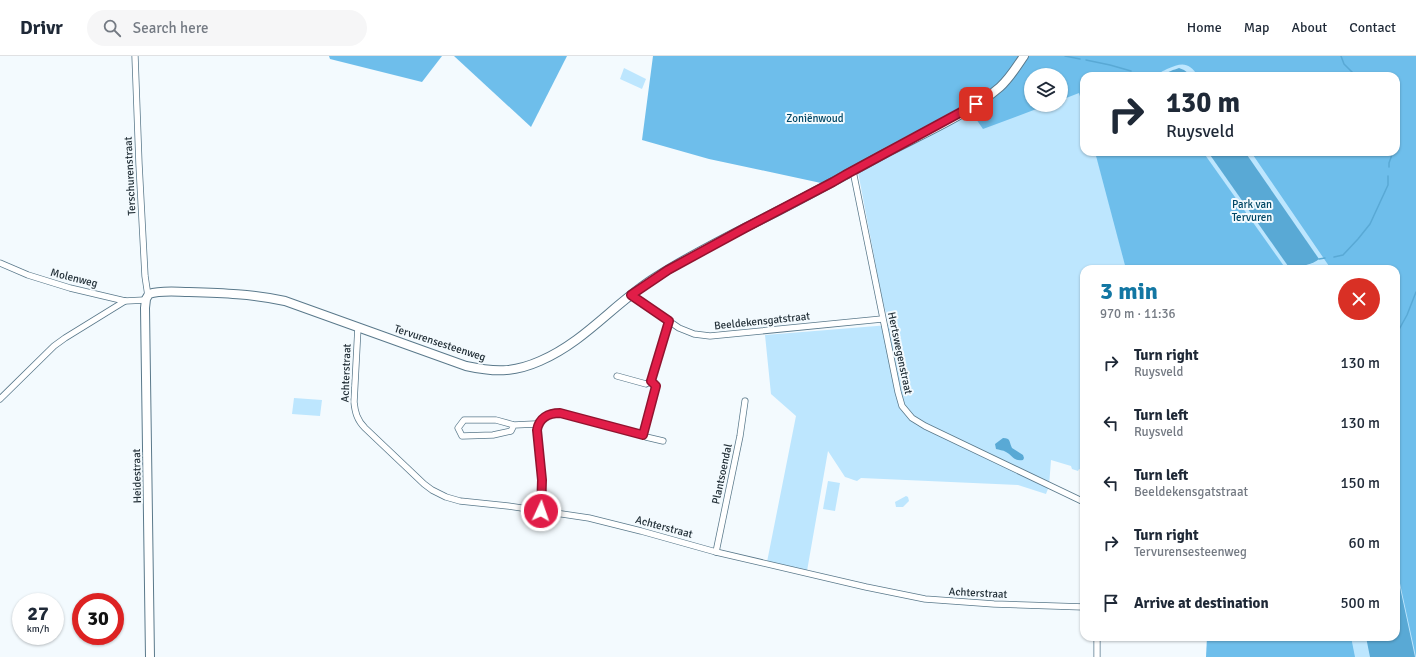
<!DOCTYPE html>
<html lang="en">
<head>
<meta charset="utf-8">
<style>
  body { margin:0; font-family:Signika,sans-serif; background:#f6f6f7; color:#1f2937; height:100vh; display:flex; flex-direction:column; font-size:15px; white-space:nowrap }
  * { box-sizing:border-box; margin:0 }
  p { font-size:13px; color:#747a83 }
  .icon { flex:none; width:22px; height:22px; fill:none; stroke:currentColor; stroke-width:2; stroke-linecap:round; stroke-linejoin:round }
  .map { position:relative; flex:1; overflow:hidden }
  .sheet { position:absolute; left:1080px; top:209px; width:320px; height:376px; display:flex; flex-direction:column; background:#fff; border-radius:12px; box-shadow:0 1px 3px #0004 }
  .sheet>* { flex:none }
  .banner { position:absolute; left:1080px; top:16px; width:320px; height:84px; border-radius:12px; box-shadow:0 1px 3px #0004; background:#fff; color:#1f2937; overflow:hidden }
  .controls { position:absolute; left:1024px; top:12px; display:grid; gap:8px }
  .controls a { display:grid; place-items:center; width:44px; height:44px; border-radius:50%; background:#fff; box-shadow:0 1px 3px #0004; font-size:20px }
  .speed { position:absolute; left:12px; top:537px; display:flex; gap:8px; font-size:20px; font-weight:700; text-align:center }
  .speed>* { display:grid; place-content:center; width:52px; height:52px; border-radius:50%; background:#fff; box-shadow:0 1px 3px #0004; line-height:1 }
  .speed small { font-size:10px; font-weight:400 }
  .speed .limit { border:6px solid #d22; background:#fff; color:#111 }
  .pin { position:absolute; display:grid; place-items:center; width:34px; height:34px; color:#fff; margin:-17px; border-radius:8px; box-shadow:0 2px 6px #0006 }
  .me { position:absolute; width:44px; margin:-22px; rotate:3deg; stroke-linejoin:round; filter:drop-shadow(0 0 3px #0008) }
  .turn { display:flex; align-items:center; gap:14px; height:84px; padding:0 20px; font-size:18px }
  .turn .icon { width:52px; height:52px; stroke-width:2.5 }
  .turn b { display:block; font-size:28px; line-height:34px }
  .round { display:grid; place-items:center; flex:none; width:42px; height:42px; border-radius:21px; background:#f6f6f7 }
  .summary { display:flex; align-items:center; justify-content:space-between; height:68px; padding:0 20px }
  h1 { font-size:24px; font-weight:800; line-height:30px; color:#1377a3 }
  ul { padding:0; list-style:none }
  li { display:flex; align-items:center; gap:12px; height:60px; padding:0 20px }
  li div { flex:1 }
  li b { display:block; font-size:15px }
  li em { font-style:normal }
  header { display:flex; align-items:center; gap:24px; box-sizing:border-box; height:56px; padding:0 20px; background:#fff; border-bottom:1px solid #e0e1e3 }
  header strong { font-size:19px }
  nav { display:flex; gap:22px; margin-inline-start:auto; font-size:14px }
  .search { width:280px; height:36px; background:#f6f6f7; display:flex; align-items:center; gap:10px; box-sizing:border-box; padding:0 14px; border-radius:22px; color:#747a83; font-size:15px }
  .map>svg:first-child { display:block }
  .green { fill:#bde6fe; fill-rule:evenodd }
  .forest { fill:#6ebeeb }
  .water { fill:#59a9d5 }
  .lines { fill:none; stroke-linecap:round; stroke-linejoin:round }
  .stream { stroke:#59a9d5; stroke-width:1.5 }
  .street-casing { stroke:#5a798b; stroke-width:7 }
  .secondary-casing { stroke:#5a798b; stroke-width:10 }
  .street { stroke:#fff; stroke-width:5.5 }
  .secondary { stroke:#fff; stroke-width:8 }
  .route-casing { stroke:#92132f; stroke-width:10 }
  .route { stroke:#e11d48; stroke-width:7 }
  .labels { text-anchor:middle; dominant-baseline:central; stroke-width:4; stroke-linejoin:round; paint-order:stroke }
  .park-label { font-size:11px; fill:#014765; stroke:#f3fafe }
  .street-label { font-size:11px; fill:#233038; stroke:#f3fafe }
</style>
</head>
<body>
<header>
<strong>Drivr</strong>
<div class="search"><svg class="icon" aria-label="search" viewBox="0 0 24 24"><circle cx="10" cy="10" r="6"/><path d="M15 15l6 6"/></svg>Search here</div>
<nav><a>Home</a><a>Map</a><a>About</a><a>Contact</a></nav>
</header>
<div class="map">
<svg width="1416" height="601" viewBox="0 0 1416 601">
  <rect width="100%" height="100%" fill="#f3fafe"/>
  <g class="green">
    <path d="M1416 0V601H1209L1210 581H1396V213H1084V415L1079 413 1078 415 1072 413 1071 410 1051 404 1049 430 1046 438 1018 429 861 422 857 425C852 424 850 422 845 421L828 395 807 515 767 506 796 360 771 338 765 279 889 269 882 242 858 116 978 52 1020 13ZM1031 19H1061V49H1031ZM1084 20H1396V96H1084Z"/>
    <polygon points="624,12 646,23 642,33 620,23"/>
    <polygon points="294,342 322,344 320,360 292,358"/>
    <polygon points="828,425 840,427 835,455 823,453"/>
    <polygon points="906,440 908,441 909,445 903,451 896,451 895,446"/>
  </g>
  <g class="forest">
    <polygon points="329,0 442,0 422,26 330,3"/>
    <polygon points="454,0 567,0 531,71"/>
    <path d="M653 0H1416V601L1396 509V213H1331L1251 96H1396V20H1198C1189 6 1182 6 1167 13 1163 15 1160 16 1157 20H1084V54L1079 37 1061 44V19H1031V49H1047L983 73 967 50 853 111 821 127 709 103 642 84Z"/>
    <polygon points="1095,96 1203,96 1286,213 1126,213"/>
    <polygon points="1207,581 1351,581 1355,601 1206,601"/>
  </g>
  <g class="water">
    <path d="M1179 12 1184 14 1192 20H1165C1167 15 1174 14 1179 12Z"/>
    <path d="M1208 96H1245L1319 203C1312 209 1297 212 1288 210Z"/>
    <path d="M1003 382C1011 382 1009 386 1012 392L1023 399 1024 402 1023 404C1014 406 1012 399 1006 396 1003 394 999 394 996 393L995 388Z"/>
    <polygon points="1396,513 1415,601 1370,601 1366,581 1396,581"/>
  </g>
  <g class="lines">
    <g class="stream">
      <polyline points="1065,0 1080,3"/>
      <polyline points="1341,0 1344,8 1356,20"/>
      <polyline points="1086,4 1110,9 1131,15"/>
      <polyline points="1147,19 1150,20"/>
      <polyline points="1389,111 1389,107 1393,96"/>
      <polyline points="1334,201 1343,199 1358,183 1370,168 1388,129 1388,120"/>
      <polyline points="1319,203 1325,202"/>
      <polyline points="1396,279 1407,259 1416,236"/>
    </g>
    <g class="street-casing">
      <g id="street">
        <polyline points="135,0 139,108 145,220 148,240"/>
        <polyline points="853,115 898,336 902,350 912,362 925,370 1084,446"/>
        <polyline points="0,207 28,219 70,232 125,245 145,244"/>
        <polyline points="631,239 679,272 694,278 710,280 882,263"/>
        <path d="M358 271 354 346C355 356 357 364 365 372L424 428 432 434 446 441 460 445 508 450 589 462 641 475 716 496 866 531 925 543 994 548 1084 551"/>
        <polyline points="617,320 646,328 651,325"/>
        <polyline points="0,343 54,290 65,282 125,245"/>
        <polyline points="514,369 511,375 493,379 462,380 458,372 464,364 496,364 514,369 535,368 538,369"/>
        <polyline points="643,379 646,381 663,385"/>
        <polyline points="541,455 543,438 537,379 537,371 545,360 552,357 560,357 643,379 656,330 651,325 669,265"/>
        <polyline points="716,496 740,380 745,345"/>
        <polyline points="1097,601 1097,581"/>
      </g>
    </g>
    <g class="secondary-casing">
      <path id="secondary" d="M150 601 145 252 146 243 149 238C161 234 177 236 189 236 222 237 253 238 285 245L466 310C494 316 513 317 540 305 586 285 614 247 656 221 695 196 739 175 780 154 815 136 849 117 884 98 920 79 969 58 1000 31 1010 22 1017 10 1024 0"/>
    </g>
    <use href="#street" class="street"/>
    <use href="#secondary" class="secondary"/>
  </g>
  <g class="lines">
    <g class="route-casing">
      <path id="route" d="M541 455 542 424 537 374C539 362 548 357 560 357L643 379 656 330 651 325 669 265 631 239 668 214 745 172 833 126 845 119 976 48"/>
    </g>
    <use href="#route" class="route"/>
  </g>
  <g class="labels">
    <g class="park-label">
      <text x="815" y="62">Zoniënwoud</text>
      <text x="1252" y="148">Park van<tspan x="1252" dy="13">Tervuren</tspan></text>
    </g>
    <g class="street-label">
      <text transform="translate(130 120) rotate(-93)">Terschurenstraat</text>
      <text transform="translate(74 222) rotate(14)">Molenweg</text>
      <text transform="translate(762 265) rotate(-6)">Beeldekensgatstraat</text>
      <text transform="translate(440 287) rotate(18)">Tervurensesteenweg</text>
      <text transform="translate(900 297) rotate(78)">Hertswegenstraat</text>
      <text transform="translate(346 317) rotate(-88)">Achterstraat</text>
      <text transform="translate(722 418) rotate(-78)">Plantsoendal</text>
      <text transform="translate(137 420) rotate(-91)">Heidestraat</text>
      <text transform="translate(664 471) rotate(15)">Achterstraat</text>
      <text transform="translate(978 537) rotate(3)">Achterstraat</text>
    </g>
  </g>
</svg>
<div class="controls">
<a><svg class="icon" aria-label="layers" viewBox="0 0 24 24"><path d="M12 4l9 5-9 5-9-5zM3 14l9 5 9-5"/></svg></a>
</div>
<div class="speed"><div>27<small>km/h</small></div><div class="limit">30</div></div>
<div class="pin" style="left:976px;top:48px;background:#d93025"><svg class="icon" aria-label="arrive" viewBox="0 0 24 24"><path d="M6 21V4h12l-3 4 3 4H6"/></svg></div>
<svg class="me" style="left:541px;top:455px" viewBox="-20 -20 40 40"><circle r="17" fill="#e11d48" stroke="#fff" stroke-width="3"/><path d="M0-11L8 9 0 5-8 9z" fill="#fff"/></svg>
<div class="banner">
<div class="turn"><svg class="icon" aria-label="right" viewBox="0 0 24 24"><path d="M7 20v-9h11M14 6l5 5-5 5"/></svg><div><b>130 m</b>Ruysveld</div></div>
</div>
<section class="sheet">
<div class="summary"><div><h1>3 min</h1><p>970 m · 11:36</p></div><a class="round" style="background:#d93025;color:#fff"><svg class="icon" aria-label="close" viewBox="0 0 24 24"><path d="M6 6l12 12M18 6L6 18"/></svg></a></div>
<ul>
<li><svg class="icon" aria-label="right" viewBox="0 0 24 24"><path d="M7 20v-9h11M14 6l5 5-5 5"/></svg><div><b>Turn right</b><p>Ruysveld</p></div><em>130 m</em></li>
<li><svg class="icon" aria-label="left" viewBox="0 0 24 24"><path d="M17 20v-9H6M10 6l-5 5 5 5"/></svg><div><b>Turn left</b><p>Ruysveld</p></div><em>130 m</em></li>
<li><svg class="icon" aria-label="left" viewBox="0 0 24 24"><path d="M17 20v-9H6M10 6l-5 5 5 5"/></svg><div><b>Turn left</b><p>Beeldekensgatstraat</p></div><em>150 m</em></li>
<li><svg class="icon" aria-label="right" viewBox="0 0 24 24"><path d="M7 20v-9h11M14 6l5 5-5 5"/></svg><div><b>Turn right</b><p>Tervurensesteenweg</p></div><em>60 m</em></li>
<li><svg class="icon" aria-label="arrive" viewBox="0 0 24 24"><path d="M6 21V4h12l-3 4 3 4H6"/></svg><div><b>Arrive at destination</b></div><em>500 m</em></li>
</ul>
</section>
</div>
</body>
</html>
